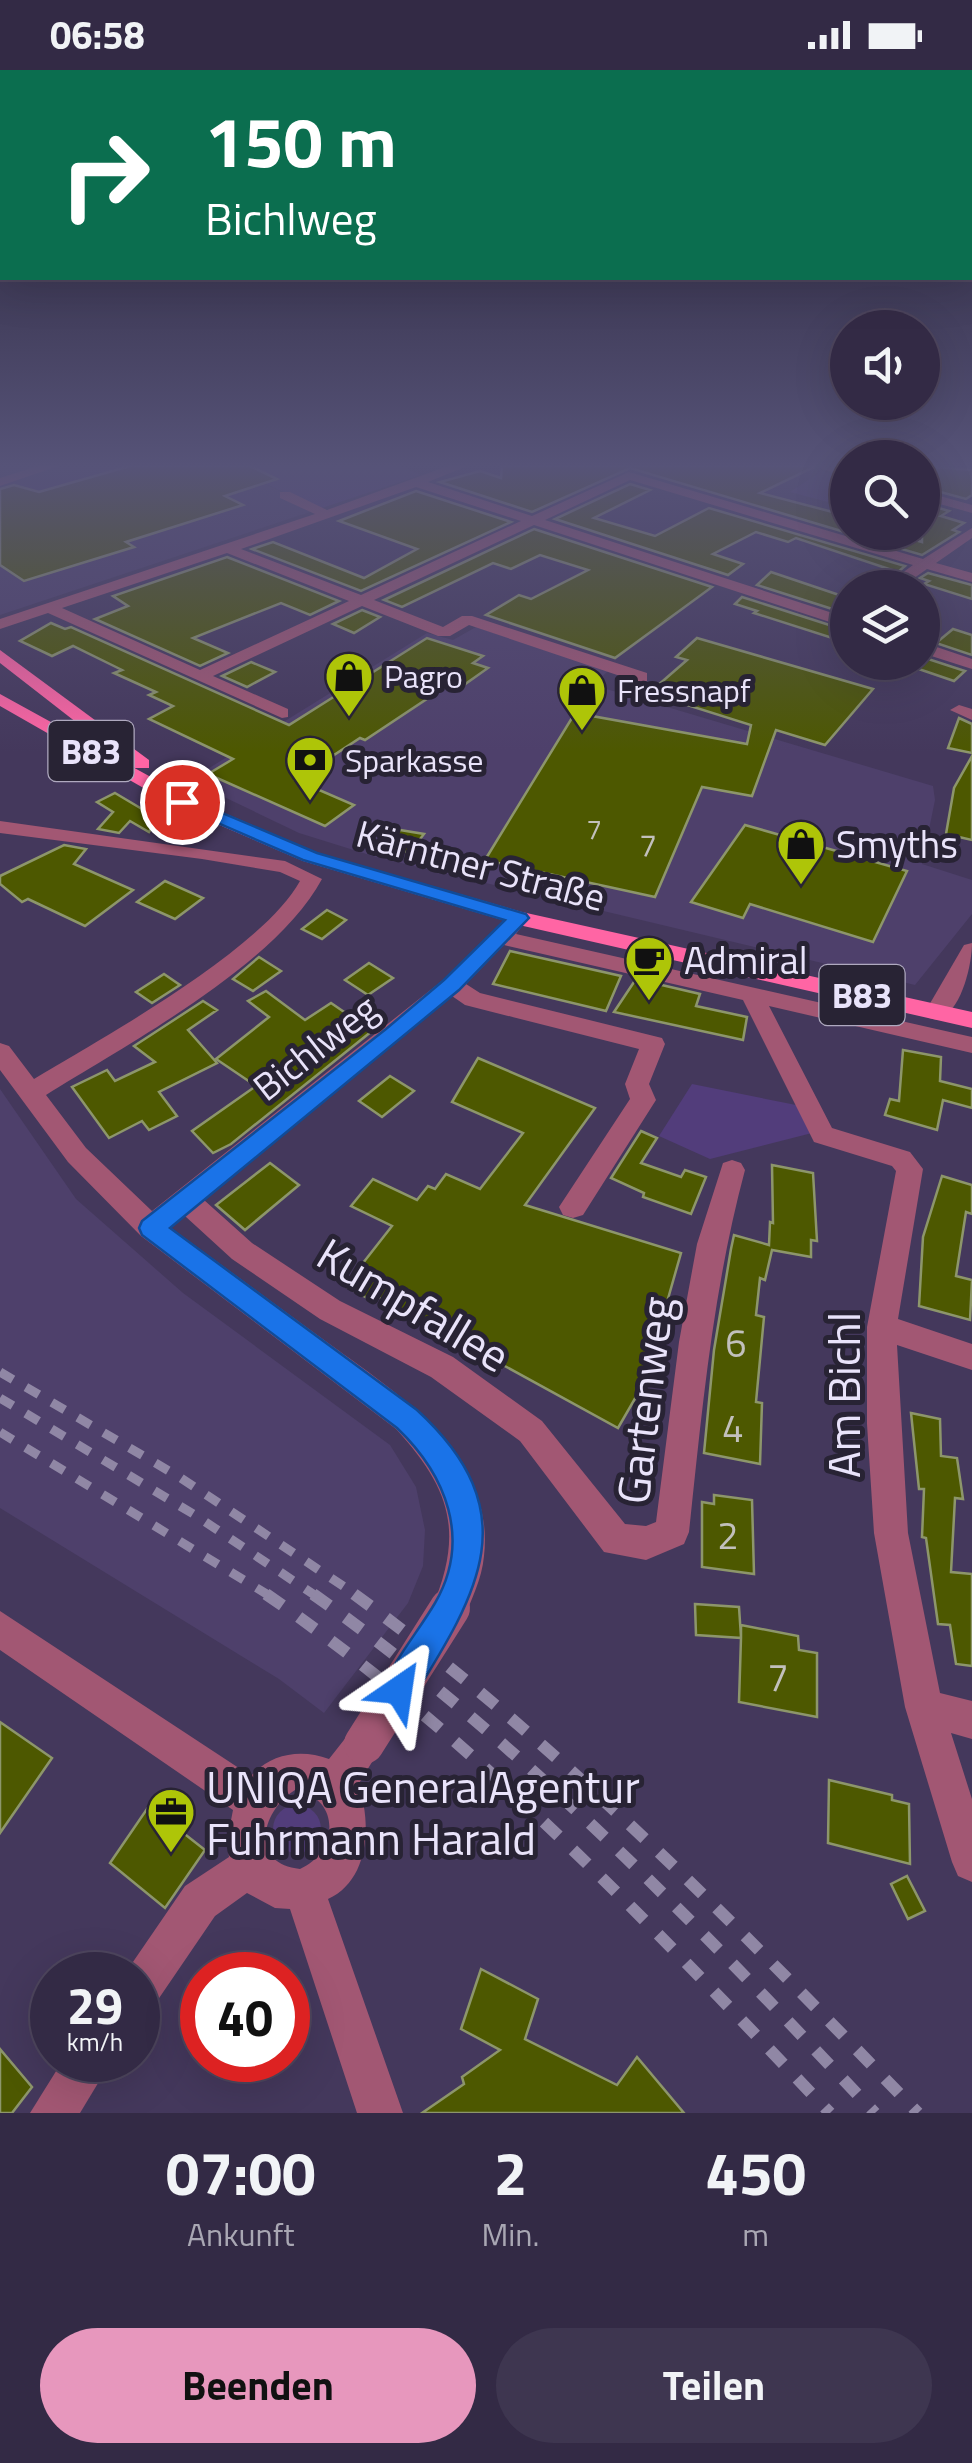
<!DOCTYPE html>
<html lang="de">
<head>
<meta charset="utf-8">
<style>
  body { margin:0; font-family:"Titillium Web",sans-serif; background:#3e3650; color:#f1f3f6; height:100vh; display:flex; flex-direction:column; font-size:38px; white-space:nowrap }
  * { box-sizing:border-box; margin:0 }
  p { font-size:32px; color:#a9a7b3 }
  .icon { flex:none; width:55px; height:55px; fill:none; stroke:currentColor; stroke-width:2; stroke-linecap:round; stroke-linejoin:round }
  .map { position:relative; height:2043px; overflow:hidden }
  .details { display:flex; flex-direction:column; background:#332a45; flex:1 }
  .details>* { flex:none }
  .hud { position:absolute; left:0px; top:0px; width:972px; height:210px; box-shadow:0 10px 40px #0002,0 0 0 2px #4e465e; background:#0b6e4f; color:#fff; overflow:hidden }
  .tools { position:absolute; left:830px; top:240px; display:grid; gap:20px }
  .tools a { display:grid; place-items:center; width:110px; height:110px; border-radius:50%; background:#332a45; box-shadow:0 10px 40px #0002,0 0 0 2px #4e465e; font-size:50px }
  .speed { position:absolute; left:30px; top:1882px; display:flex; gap:20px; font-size:50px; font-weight:700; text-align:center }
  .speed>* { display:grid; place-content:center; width:130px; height:130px; border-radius:50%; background:#332a45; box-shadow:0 10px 40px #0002,0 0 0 2px #4e465e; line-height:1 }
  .speed small { font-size:25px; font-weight:400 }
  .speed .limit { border:15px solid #d22; background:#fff; color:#111 }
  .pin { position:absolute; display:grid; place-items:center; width:85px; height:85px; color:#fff; margin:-42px; border:5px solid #fff; border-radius:50%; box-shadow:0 2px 10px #0007 }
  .me { position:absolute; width:110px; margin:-55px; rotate:32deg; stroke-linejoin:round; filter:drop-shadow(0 0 8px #0008) }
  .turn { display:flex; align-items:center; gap:35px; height:210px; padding:0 40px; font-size:45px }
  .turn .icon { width:130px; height:130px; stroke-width:2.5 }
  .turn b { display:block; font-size:70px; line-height:85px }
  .eta { display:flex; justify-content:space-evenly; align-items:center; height:170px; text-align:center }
  .eta b { font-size:60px; font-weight:700; line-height:70px }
  .primary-button { display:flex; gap:20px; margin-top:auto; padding:20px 40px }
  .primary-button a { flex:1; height:115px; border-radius:60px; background:#e797bd; color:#111; font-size:40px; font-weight:700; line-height:115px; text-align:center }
  .primary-button a+a { background:#3e3650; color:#f1f3f6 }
  .status { display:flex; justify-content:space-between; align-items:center; height:70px; padding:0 50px; background:#332a45; direction:ltr }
  .status svg { height:28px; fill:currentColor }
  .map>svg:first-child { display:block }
  .built { fill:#4e406b }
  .green { fill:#523d7b }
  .building { fill:#4d5800; stroke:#8d966b; stroke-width:2.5 }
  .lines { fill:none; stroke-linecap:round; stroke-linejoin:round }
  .minor { fill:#a25773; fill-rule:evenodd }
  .major { fill:#ff65a4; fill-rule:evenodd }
  .rail-far1 { stroke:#9087a5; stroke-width:9; stroke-dasharray:15 15; stroke-linecap:butt }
  .rail { stroke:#9087a5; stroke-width:12; stroke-dasharray:20 20; stroke-linecap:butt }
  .minor-bridge { stroke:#a25773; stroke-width:40 }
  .route { fill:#1a73e8; stroke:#114b97; stroke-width:2.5 }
  .labels { text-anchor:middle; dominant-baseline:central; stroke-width:10; stroke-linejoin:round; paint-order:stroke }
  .far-number-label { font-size:28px; fill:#c2c0bc }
  .far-poi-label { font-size:32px; fill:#e9e3fa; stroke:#282334; text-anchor:start }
  .number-label { font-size:32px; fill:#c2c0bc }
  .shield { fill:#282334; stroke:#afa9bf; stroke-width:2.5 }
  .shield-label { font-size:35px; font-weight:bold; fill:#e9e3fa }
  .poi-label { font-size:38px; fill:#e9e3fa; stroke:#282334; text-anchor:start }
  .street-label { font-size:38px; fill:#e9e3fa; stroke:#282334 }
  .near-number-label { font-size:38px; fill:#c2c0bc }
  .near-street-label { font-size:45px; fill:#e9e3fa; stroke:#282334 }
  .near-poi-label { font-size:45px; fill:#e9e3fa; stroke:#282334; text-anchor:start }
</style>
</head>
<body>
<div class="status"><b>06:58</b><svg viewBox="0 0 49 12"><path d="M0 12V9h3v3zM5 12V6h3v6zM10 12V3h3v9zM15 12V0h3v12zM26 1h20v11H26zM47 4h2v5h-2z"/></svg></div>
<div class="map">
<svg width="972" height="2043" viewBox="0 0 972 2043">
  <rect width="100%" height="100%" fill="#44385c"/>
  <g class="built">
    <polygon points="0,396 250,396 277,409 265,414 319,439 0,545"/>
    <polygon points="476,557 608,601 593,615 933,716 935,730 922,794 972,810 972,844 915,915 376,787 299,763 222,726 198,705 427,563 453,570"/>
    <polygon points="0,1019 76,1129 183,1223 390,1375 416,1417 425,1460 423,1496 408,1533 324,1643 279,1609 0,1438"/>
  </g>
  <g class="green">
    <polygon points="250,396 401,396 421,405 319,439 264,413"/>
    <polygon points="822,401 847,408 847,437 790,422"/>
    <polygon points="692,1014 801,1036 812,1063 710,1089 659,1066"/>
    <circle cx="297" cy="1759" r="24"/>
  </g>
  <g class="building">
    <polygon points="130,396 250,396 277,409 225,426 243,435 126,472 134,477 24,511 0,495 0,419 14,415 39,422"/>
    <polygon points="502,396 816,396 760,423 848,446 848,463 630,398 532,442 440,412 480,401 501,408"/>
    <polygon points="922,396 972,400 972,425 966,429 922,417"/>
    <polygon points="630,414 650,420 594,448 655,466 709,438 905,496 898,502 796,468 788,472 756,462 713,484 743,494 728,505 555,449"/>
    <polygon points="416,421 511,452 361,521 252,479 273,472 364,508 417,479 339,451"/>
    <polygon points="922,433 949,441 941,446 964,453 953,460 959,462 922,485 864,468 872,462 888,462 922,472"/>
    <polygon points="534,459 712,517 615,588 486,545 519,525 531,529 588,500 540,485 511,499 493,493 402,537 384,530"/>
    <polygon points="227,487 339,531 310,545 281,533 193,568 228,583 200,596 95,549 128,536 113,526"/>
    <polygon points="771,502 848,528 848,544 757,515"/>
    <polygon points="928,503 972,515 972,529 924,514 929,511 920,508"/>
    <polygon points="742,527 848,561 848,573 754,543 757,541 735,534"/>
    <polygon points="362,540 380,547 354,563 333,554"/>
    <polygon points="51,553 65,559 71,557 289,655 427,568 483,586 473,593 488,598 461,617 451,613 365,670 360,668 296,710 354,735 325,756 208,704 233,689 149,649 173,636 149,625 156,622 114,603 122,600 73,576 52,586 20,571"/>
    <polygon points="953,559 972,565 972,585 936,573"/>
    <polygon points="697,568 873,619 825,675 776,660 752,726 702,717 655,827 485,790 575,643 747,674 751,655 649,623 687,590 676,587"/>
    <polygon points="922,587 965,601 954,611 907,595 922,592"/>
    <polygon points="251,592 275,602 247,617 222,606"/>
    <polygon points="959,648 972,654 972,683 948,678"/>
    <polygon points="972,686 972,770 946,764 954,718"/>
    <polygon points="115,723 157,748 149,762 130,751 119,763 98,759 113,742 97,732"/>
    <polygon points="745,755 907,801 873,872 750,834 743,848 691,832"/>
    <polygon points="400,760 424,764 411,781 395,783 372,777 385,764"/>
    <polygon points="64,775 86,779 74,794 133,820 85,856 28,829 22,832 0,814 0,806"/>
    <polygon points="165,811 203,828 175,849 137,832"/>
    <polygon points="327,840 346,850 322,869 302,859"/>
    <polygon points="510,881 621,906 606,941 493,914"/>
    <polygon points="259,887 281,901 253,921 233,909"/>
    <polygon points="369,893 393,908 368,925 345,910"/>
    <polygon points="164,904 180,915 152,933 136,922"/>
    <polygon points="636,909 700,924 696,936 747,947 743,970 614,942"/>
    <polygon points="266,921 305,950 331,933 372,961 231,1074 213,1083 192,1061 256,1016 216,989 269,947 248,931"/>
    <polygon points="203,931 217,940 188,960 217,993 159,1022 177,1046 149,1060 142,1051 109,1068 72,1017 107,1000 115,1011 155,992 134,976"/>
    <polygon points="903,980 941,987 940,1011 972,1019 972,1038 943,1030 937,1060 885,1045 890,1029 899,1031"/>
    <polygon points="478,988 595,1038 525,1135 681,1183 644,1313 618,1358 375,1225 371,1230 345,1216 392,1156 351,1136 373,1109 417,1130 428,1116 435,1119 446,1104 480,1119 523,1063 452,1032"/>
    <polygon points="390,1006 414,1021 382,1047 359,1031"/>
    <polygon points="641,1061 657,1068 641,1093 681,1107 685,1100 706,1107 691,1144 643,1127 644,1123 611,1108"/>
    <polygon points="270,1093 299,1115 245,1160 216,1135"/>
    <polygon points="772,1095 813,1103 817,1171 811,1170 811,1187 772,1180 765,1210 760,1208 756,1245 764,1247 756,1332 762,1333 760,1394 704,1383 714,1280 731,1179 734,1165 769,1175 770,1152 773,1153"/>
    <polygon points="942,1106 972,1115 972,1144 966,1142 956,1206 972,1210 970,1250 919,1236 923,1167"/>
    <polygon points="911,1343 940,1349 941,1386 957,1388 963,1429 955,1428 951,1502 972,1504 972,1596 956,1594 950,1555 938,1554 926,1468 922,1467 924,1419 919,1419"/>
    <polygon points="714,1425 752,1430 754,1504 702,1497 702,1432 714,1434"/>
    <polygon points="695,1534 739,1537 741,1567 741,1555 798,1566 799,1580 817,1583 817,1647 739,1632 741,1568 696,1565"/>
    <polygon points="0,1652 52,1688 0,1763"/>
    <polygon points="829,1710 892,1725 892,1730 909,1734 910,1794 828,1773"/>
    <polygon points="149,1736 205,1780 165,1838 110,1793"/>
    <polygon points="907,1806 925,1841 908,1849 891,1814"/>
    <polygon points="481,1899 538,1929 525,1969 617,2015 637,1987 684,2043 422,2043 464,2014 462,2007 500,1980 461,1959"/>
    <polygon points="0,1979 32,2017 12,2043 0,2043"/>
  </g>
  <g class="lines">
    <g class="minor">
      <polygon points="38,396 58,396 0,416 0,408"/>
      <path d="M448 396H467L428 412 532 446 629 402 923 489 972 458V468L936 493 972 503V512L927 499 900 518H882L913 495 630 410 545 450 848 548V558L534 455 374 530 443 557 462 546H472L647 603V611H635L469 555 450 566H438L362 536 213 606 288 639V647L282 648 48 543 0 559V549L315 444 280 428V422H290L327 440ZM416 417 521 451 361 525 241 479ZM227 483 349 531 200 600 62 538Z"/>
      <polygon points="820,396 848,399 848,407 822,399"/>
      <polygon points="922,421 972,435 972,443 922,429"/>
      <polygon points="922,572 972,589 972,599 922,583"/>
      <polygon points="959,635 972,639 972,650 950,640"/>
      <path d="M0 751 285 791 322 809C276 895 129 973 46 1025L86 1078 152 1141 443 910 503 851 511 849 522 856 516 864 972 967V983L769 936 832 1058 910 1082 923 1099 898 1249 972 1274V1300L897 1275 908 1463 940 1623 972 1631V1669L951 1663 972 1729V1812L958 1806 952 1792 905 1637 874 1463 867 1354V1257L896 1101 892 1096 814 1072 743 930 504 875 466 914 480 923 662 968 665 974 649 1014 656 1030 583 1145 573 1148 563 1145 559 1137 630 1029 625 1014 639 979 465 935 452 926 204 1130 252 1173 340 1231 453 1287 542 1351 625 1454 646 1456 656 1452 679 1272 697 1174 723 1093 732 1090 741 1093 745 1100C713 1219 702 1340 689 1462L684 1474 646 1490 604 1482 520 1371 431 1307 320 1249 232 1189 185 1146 171 1158C224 1197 278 1236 331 1275 401 1326 495 1385 484 1486 482 1509 471 1530 463 1551L450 1556 437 1551 432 1538C464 1462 451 1419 396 1359L141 1166 68 1092 0 1000V973L9 976 34 1009C104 967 262 880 300 811L280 802 202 789 0 763Z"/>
      <path d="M972 873C972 895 961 943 937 950L929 948 925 942 964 875Z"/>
      <path d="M0 1541 251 1706C272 1683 301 1679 329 1689L351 1661 364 1655 377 1661 383 1674 358 1715C372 1751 370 1810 328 1829L403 2043H357L290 1839 275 1838 247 1823 215 1846 153 1937 138 1943V1905H124L185 1816 229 1787 227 1771 233 1740 0 1580ZM295 1720C343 1729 337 1783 300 1799 250 1794 260 1742 295 1720Z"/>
      <polygon points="63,1990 112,1990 80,2043 30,2043"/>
    </g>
    <g class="major">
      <polygon points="0,580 149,690 149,698 135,698 0,593"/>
      <polygon points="0,624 189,728 317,783 522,842 972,942 972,958 519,855 303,791 175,736 0,636"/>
    </g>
    <g class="rail-far1">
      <polyline points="0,1302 181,1408 358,1526"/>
      <polyline points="0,1328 195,1445 316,1526"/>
      <polyline points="0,1362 270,1526"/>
    </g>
    <g class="rail">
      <path d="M266 1524C477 1669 654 1858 830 2043"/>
      <path d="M313 1524C522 1672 700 1857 875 2043"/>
      <path d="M354 1524C561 1675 740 1858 918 2043"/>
    </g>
    <polyline class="minor-bridge" points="364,1674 450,1538"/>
  </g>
  <linearGradient id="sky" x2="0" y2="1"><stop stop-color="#251f33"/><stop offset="0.58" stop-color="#565378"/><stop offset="1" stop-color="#565378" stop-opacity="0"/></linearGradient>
  <rect width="972" height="682" fill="url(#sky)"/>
  <path class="route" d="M182 726 317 783 526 844 529 848 459 920 170 1158 417 1340C529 1443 478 1523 411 1631L399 1636 387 1631 382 1620C395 1588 418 1562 435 1533 472 1469 446 1405 397 1358L142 1165 139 1158 142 1151 386 959 444 910 505 850 303 790 176 735V728Z"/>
  <defs>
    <g id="shop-pin" transform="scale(2.5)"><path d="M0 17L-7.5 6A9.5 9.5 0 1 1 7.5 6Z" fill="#aec508" stroke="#282334"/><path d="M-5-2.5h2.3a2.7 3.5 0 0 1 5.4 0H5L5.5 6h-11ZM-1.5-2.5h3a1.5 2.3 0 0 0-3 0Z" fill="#111"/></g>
    <g id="bank-pin" transform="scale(2.5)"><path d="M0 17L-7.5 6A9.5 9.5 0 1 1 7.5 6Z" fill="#aec508" stroke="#282334"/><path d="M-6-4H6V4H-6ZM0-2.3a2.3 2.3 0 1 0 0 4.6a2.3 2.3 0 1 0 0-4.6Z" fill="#111"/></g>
    <g id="cafe-pin" transform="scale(2.5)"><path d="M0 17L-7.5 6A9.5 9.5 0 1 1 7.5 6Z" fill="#aec508" stroke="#282334"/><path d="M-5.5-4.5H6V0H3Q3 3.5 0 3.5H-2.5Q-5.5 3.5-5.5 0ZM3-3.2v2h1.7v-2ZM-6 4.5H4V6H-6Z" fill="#111"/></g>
    <g id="office-pin" transform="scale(2.5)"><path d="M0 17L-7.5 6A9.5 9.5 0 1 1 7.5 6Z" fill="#aec508" stroke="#282334"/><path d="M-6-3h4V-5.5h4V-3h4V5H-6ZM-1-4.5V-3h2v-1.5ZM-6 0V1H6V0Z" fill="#111"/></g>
  </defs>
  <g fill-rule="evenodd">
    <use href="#shop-pin" x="349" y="606"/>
    <use href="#shop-pin" x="582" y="620"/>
    <use href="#bank-pin" x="310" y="690"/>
    <use href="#shop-pin" x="801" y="774"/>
    <use href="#cafe-pin" x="649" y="890"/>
    <use href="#office-pin" x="171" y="1742"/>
  </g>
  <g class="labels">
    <g class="far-number-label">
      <text x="594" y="758">7</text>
    </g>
    <g class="far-poi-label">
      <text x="384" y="606">Pagro</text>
      <text x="617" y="620">Fressnapf</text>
      <text x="345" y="690">Sparkasse</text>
    </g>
    <g class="number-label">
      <text x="648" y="775">7</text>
    </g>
    <g class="shield">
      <rect x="48.5" y="651" width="85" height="60" rx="8"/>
      <rect x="819.5" y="895" width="85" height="60" rx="8"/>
    </g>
    <g class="shield-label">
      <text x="91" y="681">B83</text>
      <text x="862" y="925">B83</text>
    </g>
    <g class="poi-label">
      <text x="836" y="774">Smyths</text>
      <text x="684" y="890">Admiral</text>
    </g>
    <g class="street-label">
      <text transform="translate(481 795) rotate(15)">Kärntner Straße</text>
      <text transform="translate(315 977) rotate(-38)">Bichlweg</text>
    </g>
    <g class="near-number-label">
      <text x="736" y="1273">6</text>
      <text x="733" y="1358">4</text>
      <text x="728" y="1465">2</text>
      <text x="778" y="1607">7</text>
    </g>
    <g class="near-street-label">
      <text transform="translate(414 1234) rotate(31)">Kumpfallee</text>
      <text transform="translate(843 1325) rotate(-90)">Am Bichl</text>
      <text transform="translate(644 1330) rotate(-83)">Gartenweg</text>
    </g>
    <g class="near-poi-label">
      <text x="206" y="1716">UNIQA GeneralAgentur<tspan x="206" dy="52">Fuhrmann Harald</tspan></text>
    </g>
  </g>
</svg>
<div class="tools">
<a><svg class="icon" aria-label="sound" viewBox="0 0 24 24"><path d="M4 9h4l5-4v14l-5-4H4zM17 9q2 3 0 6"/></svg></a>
<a><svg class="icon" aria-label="search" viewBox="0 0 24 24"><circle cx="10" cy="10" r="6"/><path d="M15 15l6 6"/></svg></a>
<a><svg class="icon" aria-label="layers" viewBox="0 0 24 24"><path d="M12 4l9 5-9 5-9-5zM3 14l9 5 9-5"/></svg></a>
</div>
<div class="speed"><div>29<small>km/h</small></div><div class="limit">40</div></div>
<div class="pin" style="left:182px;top:732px;background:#d93025"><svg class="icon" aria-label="arrive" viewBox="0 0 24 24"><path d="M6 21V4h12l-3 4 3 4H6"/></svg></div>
<svg class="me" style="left:399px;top:1620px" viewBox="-20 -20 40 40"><path d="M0-17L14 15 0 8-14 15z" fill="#1a73e8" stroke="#fff" stroke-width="4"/></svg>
<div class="hud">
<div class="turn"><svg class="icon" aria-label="right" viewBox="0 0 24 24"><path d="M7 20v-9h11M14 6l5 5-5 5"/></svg><div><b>150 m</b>Bichlweg</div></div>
</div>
</div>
<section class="details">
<div class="eta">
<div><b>07:00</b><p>Ankunft</p></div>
<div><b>2</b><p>Min.</p></div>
<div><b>450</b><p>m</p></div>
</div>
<div class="primary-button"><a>Beenden</a><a>Teilen</a></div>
</section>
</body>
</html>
